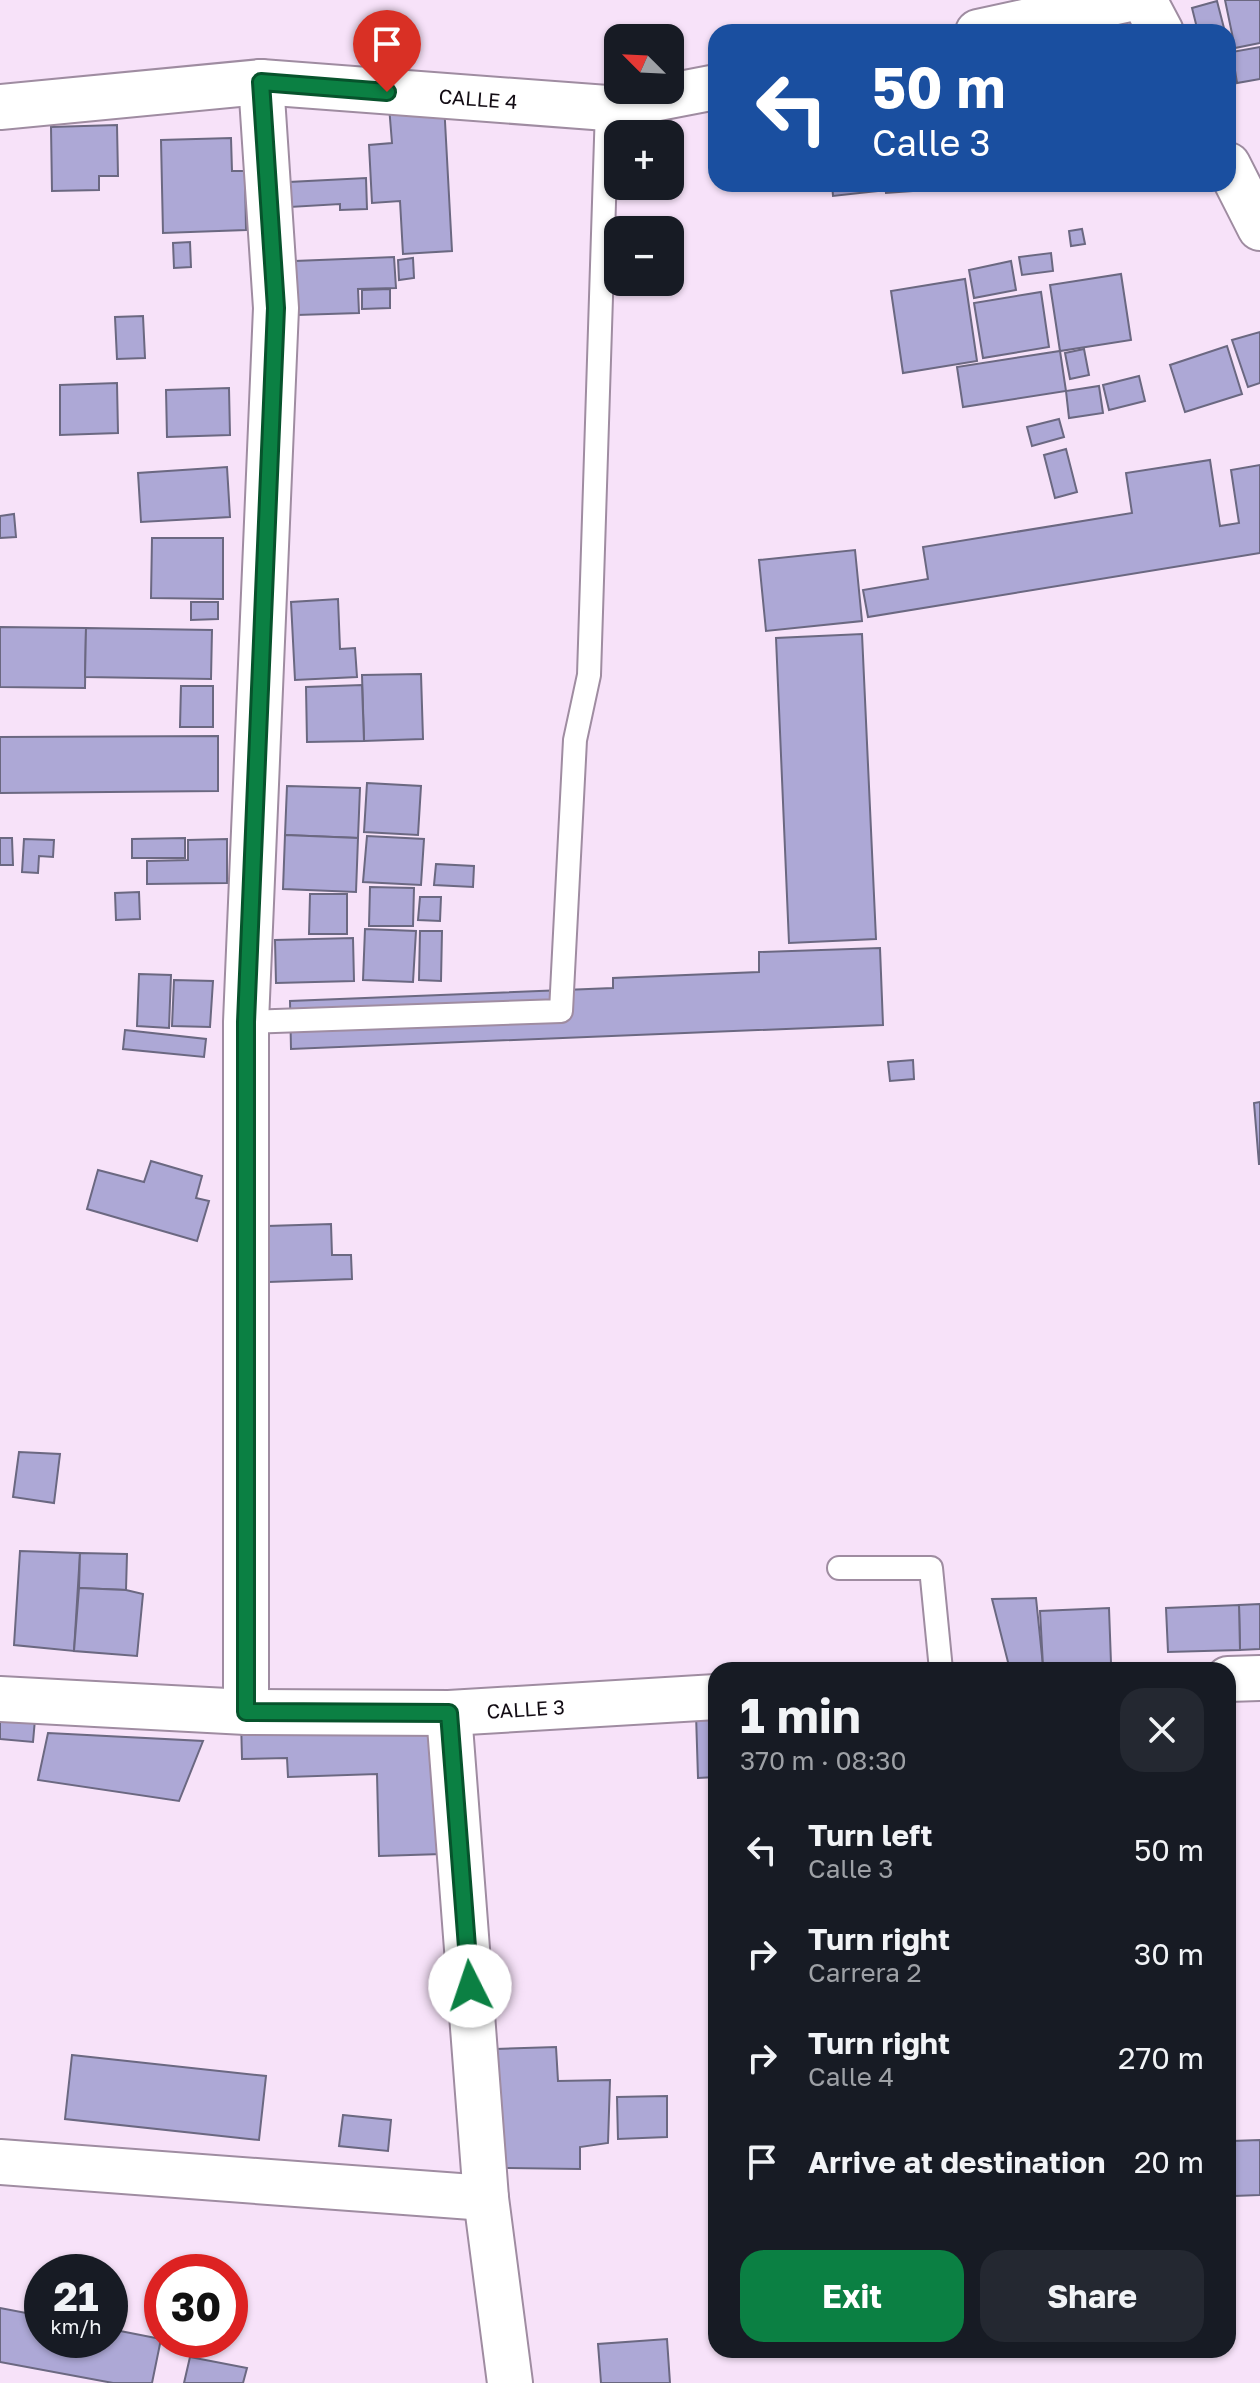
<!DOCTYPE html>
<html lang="en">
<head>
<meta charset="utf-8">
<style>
  body { margin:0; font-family:"Golos Text",sans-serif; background:#242831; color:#f1f3f6; height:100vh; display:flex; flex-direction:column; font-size:30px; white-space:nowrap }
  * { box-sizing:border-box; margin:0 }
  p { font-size:26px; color:#9ea1a6 }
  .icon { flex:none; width:44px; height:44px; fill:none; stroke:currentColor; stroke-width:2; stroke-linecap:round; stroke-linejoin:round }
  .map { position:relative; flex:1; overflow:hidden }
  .details { position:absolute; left:708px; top:1662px; width:528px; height:696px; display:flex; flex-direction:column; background:#171b24; border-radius:24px; box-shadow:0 2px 6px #0004 }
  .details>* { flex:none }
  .hud { position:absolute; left:708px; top:24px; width:528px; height:168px; border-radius:24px; box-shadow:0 2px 6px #0004; background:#1a4fa0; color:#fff; overflow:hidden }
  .needle { width:52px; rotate:294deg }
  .controls { position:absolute; left:604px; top:24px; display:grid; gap:16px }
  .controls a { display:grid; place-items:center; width:80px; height:80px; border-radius:16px; background:#171b24; box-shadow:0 2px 6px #0004; font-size:40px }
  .speed { position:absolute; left:24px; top:2254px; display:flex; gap:16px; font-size:40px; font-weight:700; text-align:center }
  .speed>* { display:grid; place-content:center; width:104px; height:104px; border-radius:50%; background:#171b24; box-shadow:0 2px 6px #0004; line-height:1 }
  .speed small { font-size:20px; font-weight:400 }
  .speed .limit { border:12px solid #d22; background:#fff; color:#111 }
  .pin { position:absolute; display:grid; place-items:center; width:68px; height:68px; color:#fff; margin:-82px -34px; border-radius:50% 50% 50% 0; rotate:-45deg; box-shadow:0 0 8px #0007 }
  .pin .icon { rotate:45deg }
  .me { position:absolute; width:88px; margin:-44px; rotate:356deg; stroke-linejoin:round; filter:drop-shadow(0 0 6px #0008) }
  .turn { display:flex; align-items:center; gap:28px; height:168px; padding:0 32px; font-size:36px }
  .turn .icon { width:104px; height:104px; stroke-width:2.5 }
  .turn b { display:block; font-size:56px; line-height:68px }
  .round { display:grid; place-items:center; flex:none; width:84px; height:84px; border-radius:24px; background:#242831 }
  .head { display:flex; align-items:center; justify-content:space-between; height:136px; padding:0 32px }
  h1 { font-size:48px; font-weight:700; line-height:60px }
  .action { display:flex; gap:16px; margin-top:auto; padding:16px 32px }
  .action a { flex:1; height:92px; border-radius:24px; background:#0b8043; color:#fff; font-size:32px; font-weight:700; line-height:92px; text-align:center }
  .action a+a { background:#242831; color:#f1f3f6 }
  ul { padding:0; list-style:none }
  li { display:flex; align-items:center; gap:24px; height:104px; padding:0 32px }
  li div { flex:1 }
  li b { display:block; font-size:30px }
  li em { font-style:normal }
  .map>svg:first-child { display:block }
  .building { fill:#ada8d6; stroke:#6b6881; stroke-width:2 }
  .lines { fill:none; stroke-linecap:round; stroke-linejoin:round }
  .service-casing { stroke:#9f8ca1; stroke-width:26 }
  .minor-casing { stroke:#9f8ca1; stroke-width:48 }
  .tertiary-casing { stroke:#9f8ca1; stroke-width:48 }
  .service { stroke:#fff; stroke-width:22 }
  .minor { stroke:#fff; stroke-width:44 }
  .tertiary { stroke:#fff; stroke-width:44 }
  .route-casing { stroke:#07532c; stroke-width:20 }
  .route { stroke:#0b8043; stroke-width:14 }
  .labels { text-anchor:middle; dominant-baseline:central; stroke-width:7; stroke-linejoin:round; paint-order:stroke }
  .street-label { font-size:20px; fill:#130c14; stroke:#fff }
</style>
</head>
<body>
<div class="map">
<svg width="1260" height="2383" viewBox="0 0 1260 2383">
  <rect width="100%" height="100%" fill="#f7e2f9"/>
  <g class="building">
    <polygon points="1225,0 1260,0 1260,43 1235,48"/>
    <polygon points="1217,1 1225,32 1198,32 1192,8"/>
    <polygon points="1260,47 1260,79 1237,83 1232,52"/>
    <polygon points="444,103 452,251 403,254 400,201 372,203 369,145 392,143 389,106"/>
    <polygon points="117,125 118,176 99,176 99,190 52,191 51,127"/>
    <polygon points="231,138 232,171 245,171 246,230 163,233 161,140"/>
    <polygon points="366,178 367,209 340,210 340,204 290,207 289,182"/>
    <polygon points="832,184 876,184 877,191 833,196"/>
    <polygon points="885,184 912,184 912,191 886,193"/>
    <polygon points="1082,229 1085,244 1071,246 1069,231"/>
    <polygon points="190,242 191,267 174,268 173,243"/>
    <polygon points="1051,253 1053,271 1022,275 1019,257"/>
    <polygon points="394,257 396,288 358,289 359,313 297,315 295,261"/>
    <polygon points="413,258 414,278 399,280 398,260"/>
    <polygon points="1011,261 1016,290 974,298 969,270"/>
    <polygon points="1121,274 1131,340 1060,351 1050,285"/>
    <polygon points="965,279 977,361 903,373 891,291"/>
    <polygon points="390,289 390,308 362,309 362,290"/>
    <polygon points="1041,292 1049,347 983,358 974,303"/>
    <polygon points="143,316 145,358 117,359 115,317"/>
    <polygon points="1260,332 1260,383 1248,387 1232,340"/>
    <polygon points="1227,346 1242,394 1185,412 1170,365"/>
    <polygon points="1084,349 1089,375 1070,379 1065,353"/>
    <polygon points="1060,351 1066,391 963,407 957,367"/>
    <polygon points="1139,376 1145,401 1109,410 1103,385"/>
    <polygon points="117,383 118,433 60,435 60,385"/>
    <polygon points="1099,386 1103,413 1069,418 1066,391"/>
    <polygon points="229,388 230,435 167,437 166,390"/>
    <polygon points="1059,419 1064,437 1032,446 1027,427"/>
    <polygon points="1066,449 1077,492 1055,498 1044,455"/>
    <polygon points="1210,460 1220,526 1239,523 1231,470 1260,465 1260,553 868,617 863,590 928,579 923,547 1132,513 1126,473"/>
    <polygon points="227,467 230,517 141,522 138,473"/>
    <polygon points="14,514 16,537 0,538 0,516"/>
    <polygon points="152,538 223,538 223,599 151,598"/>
    <polygon points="855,550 862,621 766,631 759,560"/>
    <polygon points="338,599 340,649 355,648 357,677 295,680 291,602"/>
    <polygon points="191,602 218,602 218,619 191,620"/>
    <polygon points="0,627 86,628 85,688 0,687"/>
    <polygon points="86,628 212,630 211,679 85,677"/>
    <polygon points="862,634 876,939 789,943 776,638"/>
    <polygon points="421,674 423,739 364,741 362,675"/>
    <polygon points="362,685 364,741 307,742 306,687"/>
    <polygon points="181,686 213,686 213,727 180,727"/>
    <polygon points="218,736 218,791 0,793 0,737"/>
    <polygon points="367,783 421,786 418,835 364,832"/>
    <polygon points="287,786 360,788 358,838 285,835"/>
    <polygon points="285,835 358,838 356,892 283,889"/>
    <polygon points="367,836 424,839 421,885 363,882"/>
    <polygon points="0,838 12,838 13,865 0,865"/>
    <polygon points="185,838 185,858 132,858 132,839"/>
    <polygon points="24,839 54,840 53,857 39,856 38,873 22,872"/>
    <polygon points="227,839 227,883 147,884 147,861 188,860 188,840"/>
    <polygon points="436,864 474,866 473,887 434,885"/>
    <polygon points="370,887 414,888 413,926 369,926"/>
    <polygon points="139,892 140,919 116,920 115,893"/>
    <polygon points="310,894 347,894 347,934 309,934"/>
    <polygon points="420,897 441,897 440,921 418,920"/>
    <polygon points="365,929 416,931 413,982 363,980"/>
    <polygon points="420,931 442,931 441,981 419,980"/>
    <polygon points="353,938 354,981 276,983 275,940"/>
    <polygon points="880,948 883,1025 291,1049 290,1001 613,988 613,978 759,972 759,952"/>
    <polygon points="139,974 171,975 169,1028 137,1026"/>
    <polygon points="174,980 213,981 210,1027 172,1026"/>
    <polygon points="125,1030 206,1039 204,1057 123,1049"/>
    <polygon points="913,1060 914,1079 890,1081 888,1062"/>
    <polygon points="1260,1102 1260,1164 1259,1164 1254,1103"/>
    <polygon points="151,1161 202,1176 196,1198 209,1201 197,1241 87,1209 98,1170 144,1182"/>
    <polygon points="331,1224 332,1255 351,1255 352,1279 269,1282 267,1226"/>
    <polygon points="19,1452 60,1454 54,1503 13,1497"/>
    <polygon points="20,1551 80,1553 74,1651 14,1645"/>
    <polygon points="80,1553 127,1554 126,1590 79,1588"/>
    <polygon points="79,1588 126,1590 143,1594 137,1656 74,1651"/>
    <polygon points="1036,1598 1043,1666 1009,1666 992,1599"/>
    <polygon points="1260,1604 1260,1649 1240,1650 1239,1605"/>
    <polygon points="1239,1605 1240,1650 1168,1652 1166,1608"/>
    <polygon points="1109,1608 1111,1663 1043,1666 1040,1611"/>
    <polygon points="36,1708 33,1742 0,1739 0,1716"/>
    <polygon points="716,1712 716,1777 698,1778 696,1714"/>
    <polygon points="440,1716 442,1854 379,1856 377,1774 288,1777 287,1758 242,1759 241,1720"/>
    <polygon points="48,1733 203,1741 179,1801 38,1780"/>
    <polygon points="556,2047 558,2081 610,2080 608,2143 580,2147 580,2169 502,2168 496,2049"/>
    <polygon points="72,2055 266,2076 259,2140 65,2119"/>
    <polygon points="667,2096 667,2137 618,2139 617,2097"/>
    <polygon points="343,2115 391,2120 388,2151 339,2146"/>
    <polygon points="1260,2140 1260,2195 1234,2196 1232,2141"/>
    <polygon points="0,2308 42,2316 42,2340 110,2340 110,2329 161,2339 152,2383 113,2383 0,2362"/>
    <polygon points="667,2339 670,2383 601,2383 598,2344"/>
    <polygon points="190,2357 247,2368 243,2383 184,2383"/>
  </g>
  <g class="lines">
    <g class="service-casing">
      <g id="service">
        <polyline points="246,1022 561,1011 575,740 589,675 607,108"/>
        <polyline points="839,1568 931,1568 941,1670"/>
      </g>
    </g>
    <g class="minor-casing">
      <g id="minor">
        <polyline points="1144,0 1161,32"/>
        <polyline points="1228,165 1260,228"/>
        <polyline points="1228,1679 1260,1678"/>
        <path id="s1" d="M0 1699 246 1712 449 1713 716 1697"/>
        <polyline points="246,1712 246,1022 276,308 261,82"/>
        <polyline points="449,1713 486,2198 510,2383"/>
        <polyline points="0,2162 486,2198"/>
      </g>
    </g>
    <g class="tertiary-casing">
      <g id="tertiary">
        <polyline points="978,32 1125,0"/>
        <path id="s2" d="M0 107 261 82 607 108 716 87"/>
      </g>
    </g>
    <use href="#service" class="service"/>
    <use href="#minor" class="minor"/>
    <use href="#tertiary" class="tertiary"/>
  </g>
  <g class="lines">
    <g class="route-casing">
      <polyline id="route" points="387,92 261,82 276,308 246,1022 246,1712 449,1713 470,1986"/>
    </g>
    <use href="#route" class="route"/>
  </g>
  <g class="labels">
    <g class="street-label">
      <text stroke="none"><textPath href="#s2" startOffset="480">CALLE 4</textPath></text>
      <text stroke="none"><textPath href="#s1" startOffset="526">CALLE 3</textPath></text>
    </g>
  </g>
</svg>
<div class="controls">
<a><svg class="needle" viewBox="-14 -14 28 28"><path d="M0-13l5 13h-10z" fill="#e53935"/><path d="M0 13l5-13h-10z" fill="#9ea1a6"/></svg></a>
<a>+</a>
<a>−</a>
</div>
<div class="speed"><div>21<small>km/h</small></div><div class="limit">30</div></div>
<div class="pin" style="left:387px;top:92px;background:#d93025"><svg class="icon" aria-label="arrive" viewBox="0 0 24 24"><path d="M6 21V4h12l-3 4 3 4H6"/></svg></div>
<svg class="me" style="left:470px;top:1986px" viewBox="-20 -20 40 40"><circle r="19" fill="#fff"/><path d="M0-13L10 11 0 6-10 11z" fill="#0b8043"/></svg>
<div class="hud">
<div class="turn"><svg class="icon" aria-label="left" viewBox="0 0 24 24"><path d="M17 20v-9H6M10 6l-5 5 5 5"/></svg><div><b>50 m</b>Calle 3</div></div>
</div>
<section class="details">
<div class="head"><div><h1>1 min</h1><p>370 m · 08:30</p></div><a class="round"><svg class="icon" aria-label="close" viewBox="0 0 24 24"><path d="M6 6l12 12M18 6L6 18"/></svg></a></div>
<ul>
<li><svg class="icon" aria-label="left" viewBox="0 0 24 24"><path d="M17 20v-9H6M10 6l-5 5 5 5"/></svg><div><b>Turn left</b><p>Calle 3</p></div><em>50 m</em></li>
<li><svg class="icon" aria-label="right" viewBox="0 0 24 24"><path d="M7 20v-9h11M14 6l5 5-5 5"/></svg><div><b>Turn right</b><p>Carrera 2</p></div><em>30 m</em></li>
<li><svg class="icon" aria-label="right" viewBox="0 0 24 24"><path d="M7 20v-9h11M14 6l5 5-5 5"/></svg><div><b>Turn right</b><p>Calle 4</p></div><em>270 m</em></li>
<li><svg class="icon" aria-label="arrive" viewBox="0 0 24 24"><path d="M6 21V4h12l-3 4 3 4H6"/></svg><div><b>Arrive at destination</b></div><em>20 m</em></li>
</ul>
<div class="action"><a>Exit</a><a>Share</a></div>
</section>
</div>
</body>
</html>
